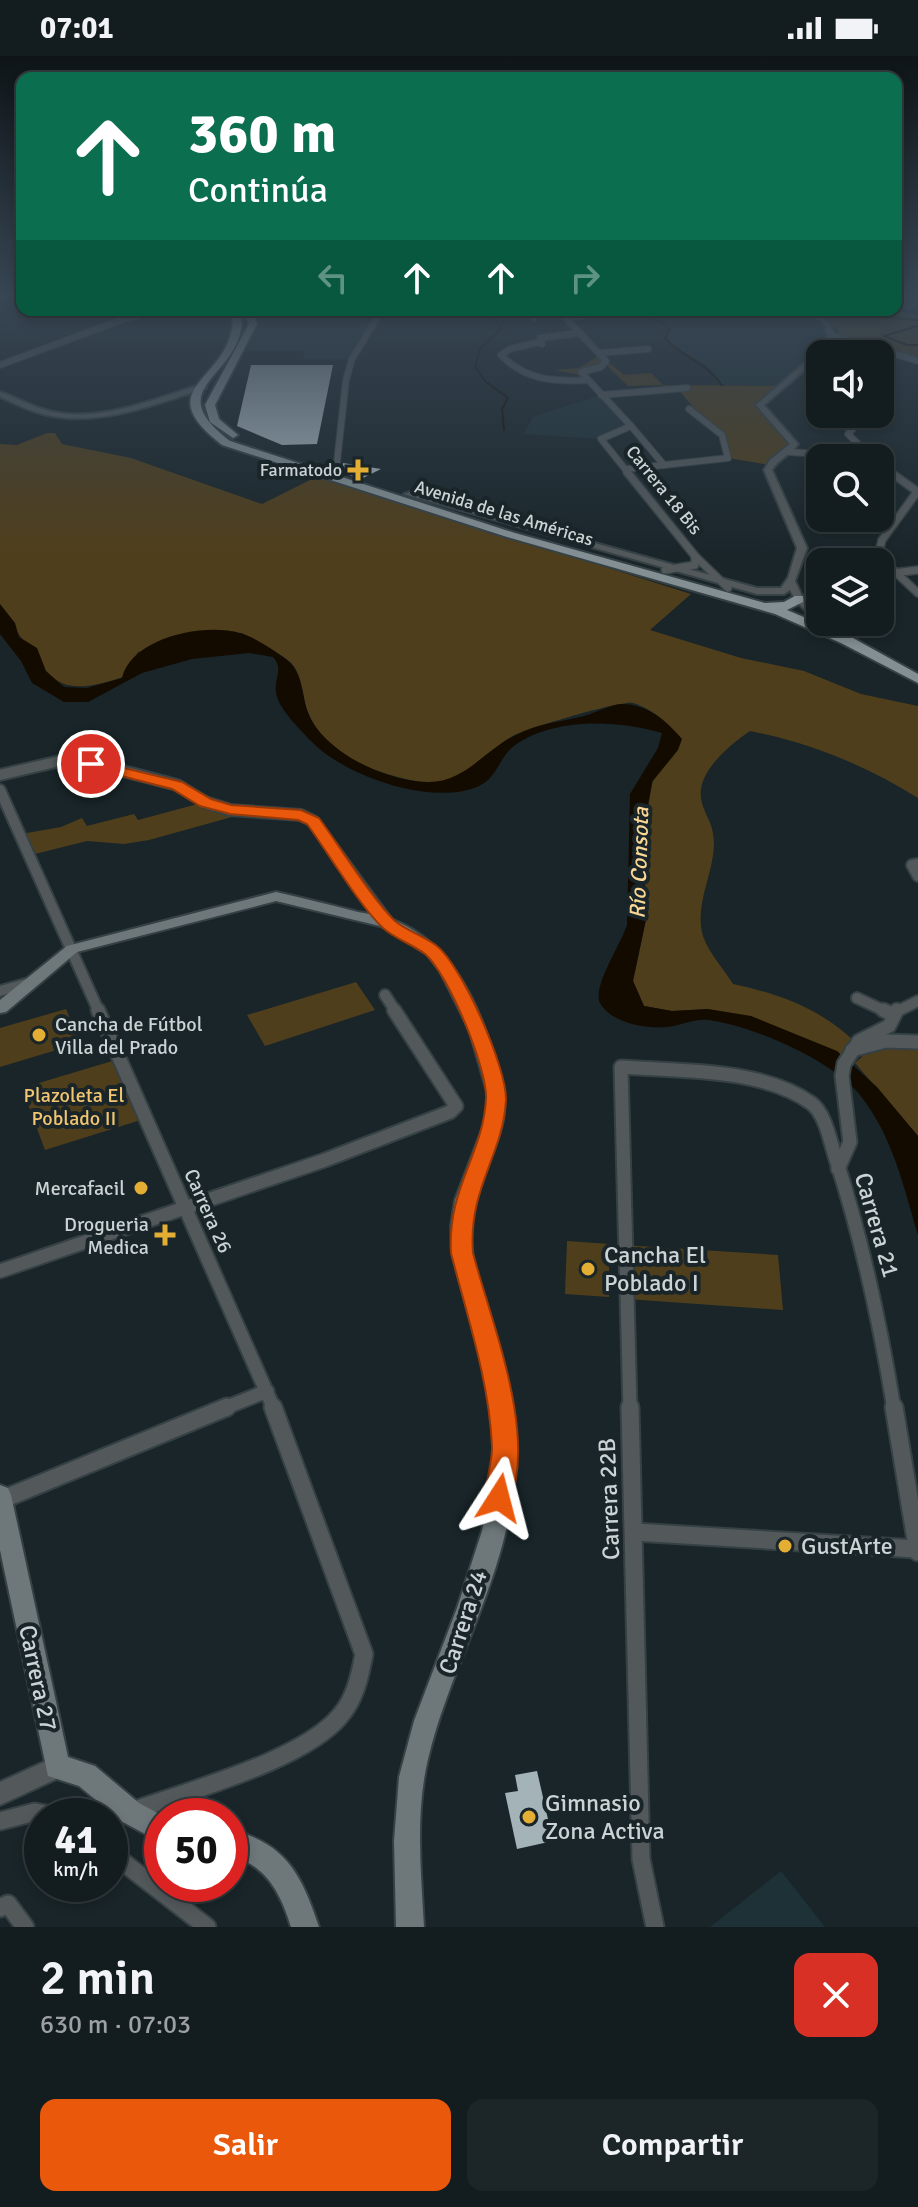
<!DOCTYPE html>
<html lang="es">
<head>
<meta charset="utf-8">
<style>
  body { margin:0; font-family:Signika,sans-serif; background:#1c2528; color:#f1f3f6; height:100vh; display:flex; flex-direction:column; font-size:30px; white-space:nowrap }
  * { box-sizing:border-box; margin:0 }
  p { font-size:26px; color:#9da1a4 }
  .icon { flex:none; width:44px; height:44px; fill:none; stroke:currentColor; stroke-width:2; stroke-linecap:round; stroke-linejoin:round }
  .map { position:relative; height:1871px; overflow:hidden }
  .drawer { display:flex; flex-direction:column; background:#131c1f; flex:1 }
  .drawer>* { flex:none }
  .top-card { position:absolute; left:16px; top:16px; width:886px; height:244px; border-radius:16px; box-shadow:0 4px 12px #0003,0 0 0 2px #323a3d; background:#0b6e4f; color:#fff; overflow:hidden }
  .fabs { position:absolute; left:806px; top:284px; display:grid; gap:16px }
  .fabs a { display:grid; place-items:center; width:88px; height:88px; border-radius:16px; background:#131c1f; box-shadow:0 4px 12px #0003,0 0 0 2px #323a3d; font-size:40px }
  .speed { position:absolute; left:24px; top:1742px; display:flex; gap:16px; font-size:40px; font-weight:700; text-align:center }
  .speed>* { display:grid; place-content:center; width:104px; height:104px; border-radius:50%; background:#131c1f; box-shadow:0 4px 12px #0003,0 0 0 2px #323a3d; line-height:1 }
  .speed small { font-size:20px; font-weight:400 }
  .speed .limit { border:12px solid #d22; background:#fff; color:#111 }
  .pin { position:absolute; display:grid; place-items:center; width:68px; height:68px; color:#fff; margin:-34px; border:4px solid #fff; border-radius:50%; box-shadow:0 2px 8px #0007 }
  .me { position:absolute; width:88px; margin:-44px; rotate:9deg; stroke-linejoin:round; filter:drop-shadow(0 0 6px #0008) }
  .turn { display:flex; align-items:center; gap:28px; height:168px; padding:0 40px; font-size:36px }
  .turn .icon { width:104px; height:104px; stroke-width:2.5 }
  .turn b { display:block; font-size:56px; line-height:68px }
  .lanes { display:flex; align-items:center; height:76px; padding:0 40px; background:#0003; justify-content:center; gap:40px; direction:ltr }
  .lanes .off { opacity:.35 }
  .round { display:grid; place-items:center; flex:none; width:84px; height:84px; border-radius:16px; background:#1c2528 }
  .overview { display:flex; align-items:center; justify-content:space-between; height:136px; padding:0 40px }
  h1 { font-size:48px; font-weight:600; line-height:60px }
  .button { display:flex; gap:16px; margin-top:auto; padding:16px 40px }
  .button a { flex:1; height:92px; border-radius:16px; background:#ea580c; color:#fff; font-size:32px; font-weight:600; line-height:92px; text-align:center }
  .button a+a { background:#1c2528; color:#f1f3f6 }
  .status { display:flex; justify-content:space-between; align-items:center; height:56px; padding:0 40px; background:#131c1f; direction:ltr }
  .status svg { height:22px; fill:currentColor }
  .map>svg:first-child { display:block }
  .built { fill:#1d3136 }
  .green { fill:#4f3e1b }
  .water { fill:#130b00 }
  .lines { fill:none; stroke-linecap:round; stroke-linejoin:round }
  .stream-far2 { stroke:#130b00; stroke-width:2 }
  .stream-far1 { stroke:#130b00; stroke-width:3 }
  .stream { stroke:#130b00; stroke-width:4 }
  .building { fill:#a3b3b8 }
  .minor-far4-casing { stroke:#354145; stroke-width:8 }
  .minor-far3-casing { stroke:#354145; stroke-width:10 }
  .minor-far2-casing { stroke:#354145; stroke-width:14 }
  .minor-far1-casing { stroke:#354145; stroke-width:17 }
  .minor-casing { stroke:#354145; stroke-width:21 }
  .tertiary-casing { stroke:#354145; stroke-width:4 }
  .secondary-casing { stroke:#354145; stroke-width:4 }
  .primary-casing { stroke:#354145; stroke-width:4 }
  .minor-far4 { stroke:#53595b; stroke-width:6 }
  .minor-far3 { stroke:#53595b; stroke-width:7 }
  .minor-far2 { stroke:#53595b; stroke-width:10 }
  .minor-far1 { stroke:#53595b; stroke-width:13 }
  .minor { stroke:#53595b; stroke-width:17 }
  .tertiary { fill:#53595b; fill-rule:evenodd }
  .secondary { fill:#6e787b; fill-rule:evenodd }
  .primary { fill:#838f93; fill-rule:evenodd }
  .route { fill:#ea580c; stroke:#983908; stroke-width:2 }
  .poi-dot { fill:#e4ae35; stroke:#192529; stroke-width:3 }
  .labels { text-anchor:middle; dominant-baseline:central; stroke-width:8; stroke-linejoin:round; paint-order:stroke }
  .far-poi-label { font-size:18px; fill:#cbd3d5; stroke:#192529; text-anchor:end }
  .far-street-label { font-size:18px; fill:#cbd3d5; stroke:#192529 }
  .poi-label { font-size:20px; fill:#cbd3d5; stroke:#192529; text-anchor:end }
  .park-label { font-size:20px; fill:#f2c671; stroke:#192529 }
  .street-label { font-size:20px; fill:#cbd3d5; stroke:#192529 }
  .water-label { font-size:22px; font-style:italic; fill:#fad795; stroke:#192529 }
  .near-street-label { font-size:24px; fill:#cbd3d5; stroke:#192529 }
  .near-poi-label { font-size:24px; fill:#cbd3d5; stroke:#192529; text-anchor:start }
</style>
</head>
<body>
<div class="status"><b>07:01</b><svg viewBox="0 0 49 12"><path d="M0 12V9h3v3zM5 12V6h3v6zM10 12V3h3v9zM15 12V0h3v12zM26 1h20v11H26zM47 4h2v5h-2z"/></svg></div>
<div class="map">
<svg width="918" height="1871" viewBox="0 0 918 1871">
  <rect width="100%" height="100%" fill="#192529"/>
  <g class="built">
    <polygon points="248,254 382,254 352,303 303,303 304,295 246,295 253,268"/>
    <polygon points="636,254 812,254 831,275 822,293 781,330 722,329 709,311 670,288 665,282 670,273 667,270"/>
    <polygon points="601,339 631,370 601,383 524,378 533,361"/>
    <polygon points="781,1815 825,1871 710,1871"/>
  </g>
  <g class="green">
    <polygon points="821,254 889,254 918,259 918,307 837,278 838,274 818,258"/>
    <polygon points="600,299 624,319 651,317 663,329 781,330 760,349 794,388 770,409 728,402 727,387 689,353 692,350 679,334 661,334 662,329 628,330 605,308 584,315 584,320 555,314 579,312"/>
    <path d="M47 377H55L62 388 131 402 262 448 322 418 406 448 691 538 650 574 741 602 804 615 861 638 918 650V742C865 709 811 687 750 675 731 688 697 715 701 742 704 761 714 764 714 789 713 820 694 849 703 880 708 896 724 913 733 928 777 937 821 953 854 985L842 1000 708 953 672 955 644 950 633 925 648 854 643 817 646 761 653 724 681 684C671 669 651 652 633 647 622 644 524 673 511 681 483 698 458 733 421 726 378 718 325 702 308 656 302 640 303 617 289 605 276 594 257 586 242 577L138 596 123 621C38 650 52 606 0 558V388L17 389Z"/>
    <polygon points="205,746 250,756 149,784 124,788 87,785 31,799 21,778 61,771 82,762 87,770 134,758 138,764"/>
    <polygon points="356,926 375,954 265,990 247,959"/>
    <polygon points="66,953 80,987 0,1011 0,972"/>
    <polygon points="892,991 918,993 918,1080 855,1007 867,996"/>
    <polygon points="119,1003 144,1063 45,1094 22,1032"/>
    <polygon points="567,1185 609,1188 609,1241 565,1238"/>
    <polygon points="623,1189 778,1199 783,1254 627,1243"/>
  </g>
  <path class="water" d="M0 548 15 567 19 581 37 592 46 615 64 631 87 632 122 622C131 583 201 566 240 577 255 581 275 595 287 604 302 615 302 638 307 654 321 695 385 725 427 726 465 727 484 694 516 679 536 668 558 666 580 661 594 658 606 650 620 648 646 647 666 664 682 683L678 694 652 726 646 761 643 817 648 854 633 925 644 950 672 955 708 953 751 960 837 995 877 1031 918 1080V1179C903 1129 893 1081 860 1039 832 1004 753 970 709 964 695 962 680 970 667 971 646 973 611 967 600 947 592 931 621 888 627 869L630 738 658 692 662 677C617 664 554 661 514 690 499 701 498 721 479 730 433 751 344 720 311 685 300 673 278 653 276 636 274 622 284 613 273 601L249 597 192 603 142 617 88 646H64L32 627 21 605 0 578Z"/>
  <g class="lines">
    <g class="stream-far2">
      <polyline points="487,254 502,272 480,293 475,310 485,325 508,342 502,353 504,374"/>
      <path d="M636 254 667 270 670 273 665 282C682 302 704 304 722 329"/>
      <polyline points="852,254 870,260 918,264"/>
      <polyline points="918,270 884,280 907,289 918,289"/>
    </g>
    <g class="stream-far1">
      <polyline points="18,590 35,611"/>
      <polyline points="285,616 295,650"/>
    </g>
    <polyline class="stream" points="426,731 454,730 490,707"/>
  </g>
  <g class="building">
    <polygon points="251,309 333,309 317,388 282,389 237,370"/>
    <polygon points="343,407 381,413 361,423 342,417"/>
    <polygon points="537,1715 553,1785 517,1793 505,1737 518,1735 515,1719"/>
  </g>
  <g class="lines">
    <g class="minor-far4-casing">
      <g id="minor-far4">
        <polyline points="907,250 918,247"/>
        <polyline points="527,254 534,262"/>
        <polyline points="558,254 606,305 601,311 581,316 631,370 601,383 629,418"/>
        <polyline points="565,261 595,259"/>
        <polyline points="831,279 918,305"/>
        <path d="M540 286 510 293 501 299C525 324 554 326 587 324"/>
        <polyline points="542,288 540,282 580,277"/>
        <polyline points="599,297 648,293"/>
        <polyline points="0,309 124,263 160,254"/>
        <polyline points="601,339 687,332"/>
        <polyline points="866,358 848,378 869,399"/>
        <polyline points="631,370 664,409"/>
        <polyline points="789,396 871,401"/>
        <polyline points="880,408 893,418"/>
        <polyline points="627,413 728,402 722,379 689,353"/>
        <polyline points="336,415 346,324 352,303 382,254"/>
      </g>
    </g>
    <g class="minor-far3-casing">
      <g id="minor-far3">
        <polyline points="627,416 695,500 728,532"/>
        <polyline points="890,416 918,436"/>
        <polyline points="917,436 882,484 878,500 918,537"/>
        <polyline points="665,514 695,509 695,500"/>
        <polyline points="893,517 918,514"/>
      </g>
    </g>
    <g class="minor-far2-casing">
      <g id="minor-far2">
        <polyline points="0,719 73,702 177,729 205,746 230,754 301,759 313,765 389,868"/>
        <polyline points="0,734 99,956"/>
        <polyline points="918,808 912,809 918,820"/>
        <polyline points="385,939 396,956"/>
        <polyline points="857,942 887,956"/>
        <polyline points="896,956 918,945"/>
      </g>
    </g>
    <g class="minor-far1-casing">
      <g id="minor-far1">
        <polyline points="98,954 274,1353"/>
        <polyline points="883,954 894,959"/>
        <polyline points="852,994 886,985 918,986"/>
        <polyline points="838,1113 850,1086 842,1020 844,1008 859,985 889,970 897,954"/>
        <polyline points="0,1215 325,1104 450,1056 456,1050 394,954"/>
        <polyline points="222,1353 267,1335"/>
        <path d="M630 1353 621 1011C680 1015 762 1012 811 1047 826 1058 830 1086 836 1103 863 1186 880 1267 894 1353"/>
      </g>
    </g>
    <g class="minor-casing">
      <g id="minor">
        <polyline points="630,1351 641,1803 655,1871"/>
        <polyline points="894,1351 918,1496"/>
        <polyline points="1,1444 227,1351"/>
        <polyline points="634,1476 917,1493"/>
        <path d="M130 1756C186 1735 303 1705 340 1660 355 1643 360 1620 364 1598L273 1351"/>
        <polyline points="0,1765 35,1756 57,1760"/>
        <polyline points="110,1796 207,1871"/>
        <polyline points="0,1852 8,1848 25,1871"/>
      </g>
    </g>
    <g class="tertiary-casing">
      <g id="tertiary">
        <path d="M809 254H816L830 268 834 279 823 297 820 298V301L764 349 798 388C791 399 778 403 772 414L807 492 795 525 803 542 820 558V565L815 564 796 545 790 534 784 538H757L404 438 411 436 757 532H781L788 522 797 492 764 414 770 404 790 388 756 349 818 295 828 279 825 270Z"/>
        <path d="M203 328H206V332C157 348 99 371 47 359 30 356 15 347 0 341V336C16 341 30 350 46 354 97 369 155 342 203 328Z"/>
        <polygon points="29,922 34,924 36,927 34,930 0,940 0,930"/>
        <polygon points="57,1700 65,1703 68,1711 65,1719 0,1749 0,1726"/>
      </g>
    </g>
    <g class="secondary-casing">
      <g id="secondary">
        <path d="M276 836C303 842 331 849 358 856 369 858 382 860 393 864 445 884 474 938 490 988 498 1014 508 1037 503 1064 496 1101 469 1134 470 1173 470 1205 483 1236 492 1267 508 1322 519 1375 513 1433 503 1527 450 1611 428 1703 415 1758 421 1815 424 1871H396L394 1785 399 1721 414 1665 457 1552 482 1475 490 1436 494 1398 493 1373 486 1322 452 1197 451 1170 455 1144 485 1066 488 1039 469 973 440 915 427 898 384 871 276 845 77 896 6 956 0 957V944L67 890Z"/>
        <polygon points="0,1429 8,1432 11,1439 68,1701 95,1710 139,1747 163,1760 162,1787 121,1765 79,1730 48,1720 0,1494"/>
        <path d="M230 1774C286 1786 302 1820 319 1871H291C281 1838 266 1808 230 1800Z"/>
      </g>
    </g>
    <g class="primary-casing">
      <g id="primary">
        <path d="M232 254H240C241 260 242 268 241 273 232 324 162 333 230 385L515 477 765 547 784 546 795 540H803V546L787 554 851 581 918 618V627L841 587 775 558 507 481 222 389C150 333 222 327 232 273 233 268 232 260 232 254Z"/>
        <polygon points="244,254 252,254 257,268 215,349 219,363 238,379 233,382 210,366 205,349 249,268"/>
      </g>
    </g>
    <use href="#minor-far4" class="minor-far4"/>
    <use href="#minor-far3" class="minor-far3"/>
    <use href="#minor-far2" class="minor-far2"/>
    <use href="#minor-far1" class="minor-far1"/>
    <use href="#minor" class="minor"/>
    <use href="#tertiary" class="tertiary"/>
    <use href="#secondary" class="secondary"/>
    <use href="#primary" class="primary"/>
  </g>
  <linearGradient id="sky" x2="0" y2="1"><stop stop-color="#0e1417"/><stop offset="0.48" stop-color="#384654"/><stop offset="1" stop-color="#384654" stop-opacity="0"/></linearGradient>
  <rect width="918" height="500" fill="url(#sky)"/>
  <path class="route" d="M91 704 182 726 211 743 231 749 301 754 319 762C339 789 372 843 395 865 407 875 424 880 437 890 462 910 507 1012 506 1044 503 1100 468 1132 473 1197 491 1266 539 1381 508 1450L499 1454 490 1450C481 1432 493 1409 492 1390 489 1324 467 1260 451 1197 447 1132 483 1099 486 1043 488 1014 448 917 425 898 412 888 395 883 383 872 361 852 327 795 307 768L298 764 230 758 200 750 172 733 86 711V705Z"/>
  <g class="poi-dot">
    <path d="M354 402h8v8h8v8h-8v8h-8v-8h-8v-8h8z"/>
    <circle cx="39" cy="979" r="8"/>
    <circle cx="141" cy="1132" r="8"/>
    <path d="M161 1167h8v8h8v8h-8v8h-8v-8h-8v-8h8z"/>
    <circle cx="588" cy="1213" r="8"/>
    <circle cx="785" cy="1490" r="8"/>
    <circle cx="529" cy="1761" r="8"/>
  </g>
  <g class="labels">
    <g class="far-poi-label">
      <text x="342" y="414">Farmatodo</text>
    </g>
    <g class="far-street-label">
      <text transform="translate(664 434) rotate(51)">Carrera 18 Bis</text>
      <text transform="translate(504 457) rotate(17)">Avenida de las Américas</text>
    </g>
    <g class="poi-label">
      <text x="55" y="968" text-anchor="start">Cancha de Fútbol<tspan x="55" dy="23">Villa del Prado</tspan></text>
      <text x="125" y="1132">Mercafacil</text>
      <text x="149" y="1168">Drogueria<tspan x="149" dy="23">Medica</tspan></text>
    </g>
    <g class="park-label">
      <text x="74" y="1039">Plazoleta El<tspan x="74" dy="23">Poblado II</tspan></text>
    </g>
    <g class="street-label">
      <text transform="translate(208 1155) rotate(66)">Carrera 26</text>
    </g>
    <g class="water-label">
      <text transform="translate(639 807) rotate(-88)">Río Consota</text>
    </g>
    <g class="near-street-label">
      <text transform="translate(877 1169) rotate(74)">Carrera 21</text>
      <text transform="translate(609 1443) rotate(-92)">Carrera 22B</text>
      <text transform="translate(463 1566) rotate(-72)">Carrera 24</text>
      <text transform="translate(38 1622) rotate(78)">Carrera 27</text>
    </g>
    <g class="near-poi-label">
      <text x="604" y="1199">Cancha El<tspan x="604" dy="28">Poblado I</tspan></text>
      <text x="801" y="1490">GustArte</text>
      <text x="545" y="1747">Gimnasio<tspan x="545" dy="28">Zona Activa</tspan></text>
    </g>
  </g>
</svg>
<div class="fabs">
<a><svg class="icon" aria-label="sound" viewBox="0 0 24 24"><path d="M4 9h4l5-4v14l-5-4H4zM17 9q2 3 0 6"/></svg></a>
<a><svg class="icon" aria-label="search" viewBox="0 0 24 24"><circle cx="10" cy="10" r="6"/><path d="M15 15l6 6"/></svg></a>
<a><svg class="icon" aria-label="layers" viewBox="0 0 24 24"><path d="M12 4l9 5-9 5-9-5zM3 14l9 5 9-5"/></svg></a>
</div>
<div class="speed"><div>41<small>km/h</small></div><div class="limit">50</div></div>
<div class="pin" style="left:91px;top:708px;background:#d93025"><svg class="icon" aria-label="arrive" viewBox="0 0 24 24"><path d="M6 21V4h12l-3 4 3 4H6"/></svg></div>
<svg class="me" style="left:499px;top:1442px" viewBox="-20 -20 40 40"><path d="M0-17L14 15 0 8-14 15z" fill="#ea580c" stroke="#fff" stroke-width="4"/></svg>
<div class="top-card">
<div class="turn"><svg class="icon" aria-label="ahead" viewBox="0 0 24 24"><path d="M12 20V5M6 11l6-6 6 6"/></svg><div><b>360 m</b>Continúa</div></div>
<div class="lanes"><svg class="icon off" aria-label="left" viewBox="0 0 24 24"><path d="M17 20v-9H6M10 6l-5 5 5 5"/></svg><svg class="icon" aria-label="ahead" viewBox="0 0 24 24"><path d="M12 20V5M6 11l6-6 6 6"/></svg><svg class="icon" aria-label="ahead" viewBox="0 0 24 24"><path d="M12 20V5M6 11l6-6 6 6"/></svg><svg class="icon off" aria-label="right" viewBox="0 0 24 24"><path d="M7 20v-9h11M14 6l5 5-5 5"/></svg></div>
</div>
</div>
<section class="drawer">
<div class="overview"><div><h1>2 min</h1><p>630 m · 07:03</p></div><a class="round" style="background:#d93025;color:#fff"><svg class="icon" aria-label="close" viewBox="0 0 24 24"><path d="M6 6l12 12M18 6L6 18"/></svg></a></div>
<div class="button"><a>Salir</a><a>Compartir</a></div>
</section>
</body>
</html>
